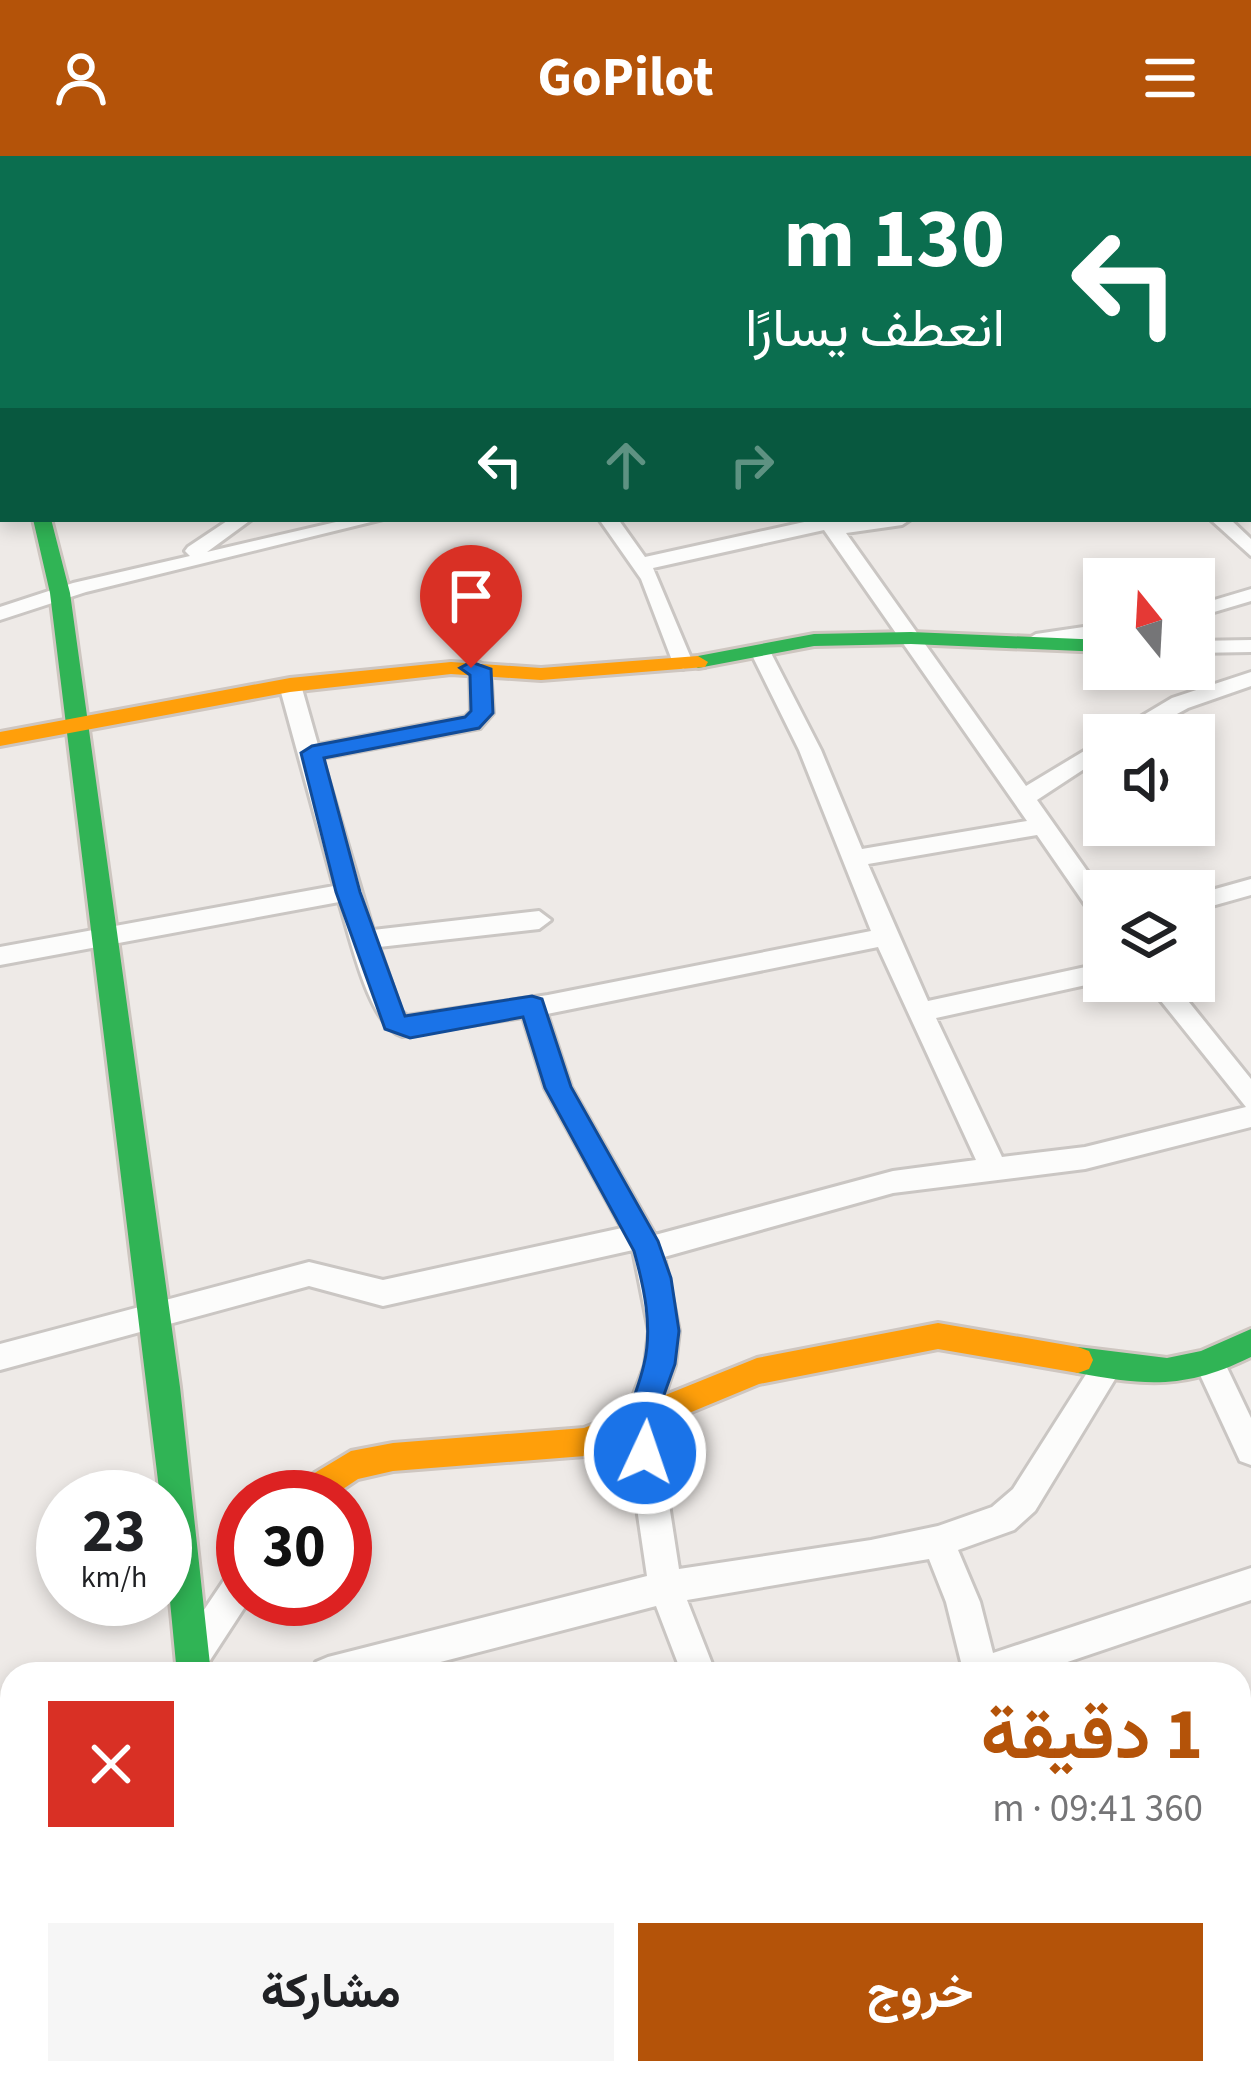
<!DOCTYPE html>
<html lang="ar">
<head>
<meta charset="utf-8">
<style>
  body { margin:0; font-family:"Source Sans 3",Vazirmatn,sans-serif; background:#f6f6f6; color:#202124; direction:rtl; height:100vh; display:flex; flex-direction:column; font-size:45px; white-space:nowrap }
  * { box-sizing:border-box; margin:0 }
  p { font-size:39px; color:#757577 }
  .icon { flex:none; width:66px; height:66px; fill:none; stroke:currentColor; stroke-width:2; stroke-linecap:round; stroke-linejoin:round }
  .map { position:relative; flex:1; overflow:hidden; direction:ltr }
  .details { position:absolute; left:0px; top:1506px; width:1251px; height:423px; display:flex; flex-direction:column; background:#fff; border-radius:36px 36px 0 0; box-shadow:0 6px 18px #0003; direction:rtl }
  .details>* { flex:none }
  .hud { position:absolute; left:0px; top:0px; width:1251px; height:366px; box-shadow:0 6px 18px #0003; direction:rtl; background:#0b6e4f; color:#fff; overflow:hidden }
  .needle { width:78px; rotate:342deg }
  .tools { position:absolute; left:1083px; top:402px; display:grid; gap:24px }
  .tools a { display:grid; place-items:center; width:132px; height:132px; border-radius:0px; background:#fff; box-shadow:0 6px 18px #0003; font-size:60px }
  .speed { position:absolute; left:36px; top:1314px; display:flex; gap:24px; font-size:60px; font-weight:700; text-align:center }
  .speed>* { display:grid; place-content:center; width:156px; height:156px; border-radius:50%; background:#fff; box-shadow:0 6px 18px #0003; line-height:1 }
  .speed small { font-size:30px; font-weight:400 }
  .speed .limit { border:18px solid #d22; background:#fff; color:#111 }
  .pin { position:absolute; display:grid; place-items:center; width:102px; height:102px; color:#fff; margin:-123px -51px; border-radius:50% 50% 50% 0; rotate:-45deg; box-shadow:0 0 12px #0007 }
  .pin .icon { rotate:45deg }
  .me { position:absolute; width:132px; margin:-66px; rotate:3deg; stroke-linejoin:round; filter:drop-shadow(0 0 9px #0008) }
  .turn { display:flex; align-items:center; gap:42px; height:252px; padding:0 48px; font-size:54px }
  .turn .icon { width:156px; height:156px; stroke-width:2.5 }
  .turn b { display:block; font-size:84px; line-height:102px }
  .lanes { display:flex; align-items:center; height:114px; padding:0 48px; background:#0003; justify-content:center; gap:60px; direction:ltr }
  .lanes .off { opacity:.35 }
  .round { display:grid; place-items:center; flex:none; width:126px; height:126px; border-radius:0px; background:#f6f6f6 }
  .head { display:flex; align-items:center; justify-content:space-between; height:204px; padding:0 48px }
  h1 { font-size:72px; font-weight:700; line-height:90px; color:#b45309 }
  .button { display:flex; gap:24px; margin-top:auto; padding:24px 48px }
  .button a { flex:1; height:138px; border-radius:0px; background:#b45309; color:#fff; font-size:48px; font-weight:700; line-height:138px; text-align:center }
  .button a+a { background:#f6f6f6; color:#202124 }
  header { display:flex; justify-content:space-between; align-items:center; height:156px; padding:0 48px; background:#b45309; color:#fff; font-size:54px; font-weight:700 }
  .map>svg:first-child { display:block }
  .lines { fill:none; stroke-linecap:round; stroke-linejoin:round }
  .street-casing { stroke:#cac6c3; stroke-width:6 }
  .fast-casing { stroke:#cec6c0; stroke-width:6 }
  .slow-casing { stroke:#cec6c0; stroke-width:6 }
  .street { fill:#fcfcfb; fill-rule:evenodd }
  .fast { fill:#30b455; fill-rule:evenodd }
  .slow { fill:#ff9f0a; fill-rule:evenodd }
  .route { fill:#1a73e8; stroke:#114b97; stroke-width:3 }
</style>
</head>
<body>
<header><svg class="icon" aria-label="menu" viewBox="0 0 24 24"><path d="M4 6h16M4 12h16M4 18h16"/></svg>GoPilot<svg class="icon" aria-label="person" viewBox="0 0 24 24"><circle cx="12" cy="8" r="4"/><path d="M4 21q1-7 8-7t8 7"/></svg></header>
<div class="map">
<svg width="1251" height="1927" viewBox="0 0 1251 1927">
  <rect width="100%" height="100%" fill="#eeeae7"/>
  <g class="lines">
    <g class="street-casing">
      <g id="street">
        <polygon points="3,0 25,0 27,3 5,3"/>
        <polygon points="584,0 599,0 601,3 586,3"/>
        <polygon points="774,0 788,0 790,3 776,3"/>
        <polygon points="1151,0 1165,0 1166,3 1152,3"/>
        <polygon points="1235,0 1251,0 1251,5 1233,3"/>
        <rect x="0" y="67" width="3" height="10"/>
        <rect x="0" y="104" width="3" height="10"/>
        <polygon points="3,141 3,151 0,152 0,142"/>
        <polygon points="1251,175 1251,185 1248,186 1248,176"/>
        <polygon points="0,213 3,214 3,227 0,226"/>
        <rect x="1248" y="229" width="3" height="10"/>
        <polygon points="3,241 3,251 0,252 0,242"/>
        <polygon points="1251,324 1251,336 1248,337 1248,325"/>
        <polygon points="230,363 252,363 207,396 349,363 383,363 86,436 0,464 0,451 73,427 190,400 185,395 188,391"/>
        <path d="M599 363H618L645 401 818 363 839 366 911 363 902 369 846 377 1026 630 1104 583V600L1037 644 1104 739V766L1095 763 1037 679 868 708 928 845 1104 807V825L936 862 1002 1001 1085 991 1246 951 1145 825H1172L1251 923V971L1085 1013 893 1037 664 1101 679 1175 675 1209 656 1264 679 1413 871 1384 938 1370 992 1351 1013 1333 1097 1201 1108 1197 1119 1201 1123 1210 1035 1355 1014 1374 958 1394 980 1446 993 1497 1251 1412V1444L1032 1518H964L946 1446 929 1403 687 1444 716 1518H682L656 1450 394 1518H311L316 1506 328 1501 647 1420 624 1264 645 1209 649 1175 633 1094 383 1150 309 1130 0 1214V1188L309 1106 383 1124 622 1072 545 932 523 861 402 880C368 869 350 779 339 746L0 809V791L334 730 279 529 283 524H297L301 529 318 589 465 561 471 555 470 513 480 507 490 513 493 557 480 572 322 602 373 774 539 755 551 764 539 773 379 791 401 855 407 860 548 839 871 775 799 594 751 497 754 493 761 491 771 497 821 594 862 693 1027 665 824 374 653 412 693 507 683 513 673 507 641 423ZM878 791 976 1004 893 1015 655 1079 571 931 547 858Z"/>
        <polygon points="1210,363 1230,363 1251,383 1251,400"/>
        <polygon points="1251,433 1251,445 1194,462 1194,450"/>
        <polygon points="1104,468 1104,480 1036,490 1026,484 1036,478"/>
        <polygon points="1251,484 1251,496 1194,497 1194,485"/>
        <polygon points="1251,516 1251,530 1188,552 1138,579 1110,579 1172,542"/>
        <polygon points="1251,723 1251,739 1194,755 1194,739"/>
        <polygon points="1210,1195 1221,1199 1251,1262 1251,1309 1240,1305 1195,1208 1199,1199"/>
        <polygon points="243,1409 243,1443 250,1443 205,1512 193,1517 181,1512 176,1500 181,1488 231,1414"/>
        <polygon points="0,1569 12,1570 12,1606 0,1605"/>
        <polygon points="1251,1728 1251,1766 1239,1771 1239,1733"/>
        <polygon points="192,1917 232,1917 231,1927 191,1927"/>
        <polygon points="859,1917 899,1917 903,1927 863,1927"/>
      </g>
    </g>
    <g class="fast-casing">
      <g id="fast">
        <polygon points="33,363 51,363 70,437 180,1231 211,1518 177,1518 165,1393 165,1341 160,1341 50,437"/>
        <polygon points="911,476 1104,484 1104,496 911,488 814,490 698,512 688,506 698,500 814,478"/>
        <path d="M1251 1173V1201C1186 1233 1147 1230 1078 1217L1067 1213 1063 1204 1067 1195 1078 1191 1167 1202 1201 1195Z"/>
      </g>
    </g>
    <g class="slow-casing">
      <g id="slow">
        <polygon points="698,500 708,506 705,511 541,524 451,518 290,536 0,590 0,576 290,522 451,506 541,512"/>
        <polygon points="938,1167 1078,1191 1089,1195 1093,1204 1089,1213 1078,1217 938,1193 759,1228 585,1300 393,1315 358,1323 331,1341 288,1341 293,1330 351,1295 393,1287 584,1272 757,1202"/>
      </g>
    </g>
    <use href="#street" class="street"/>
    <use href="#fast" class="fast"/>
    <use href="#slow" class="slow"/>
  </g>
  <path class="route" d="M471 506 491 513 493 557 479 572 324 602 360 736 405 860 532 840 542 843 571 931 658 1085 671 1122 679 1175 675 1208 655 1264 661 1297 657 1308 645 1312 634 1308C616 1268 636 1245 644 1208 653 1171 644 1131 634 1095L545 932 523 861 410 882 385 873 336 736 301 597 312 590 465 561 471 555 470 519 460 512Z"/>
</svg>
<div class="tools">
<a><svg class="needle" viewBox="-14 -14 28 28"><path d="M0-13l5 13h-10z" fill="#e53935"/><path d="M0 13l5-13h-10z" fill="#757577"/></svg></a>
<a><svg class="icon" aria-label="sound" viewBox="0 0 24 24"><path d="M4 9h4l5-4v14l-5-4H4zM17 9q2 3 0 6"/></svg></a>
<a><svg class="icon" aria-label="layers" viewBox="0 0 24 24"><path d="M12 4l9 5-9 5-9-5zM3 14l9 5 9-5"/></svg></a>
</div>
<div class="speed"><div>23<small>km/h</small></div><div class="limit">30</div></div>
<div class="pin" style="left:471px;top:512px;background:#d93025"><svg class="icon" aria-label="arrive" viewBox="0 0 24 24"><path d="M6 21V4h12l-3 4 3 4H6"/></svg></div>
<svg class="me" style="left:645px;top:1297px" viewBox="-20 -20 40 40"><circle r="17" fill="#1a73e8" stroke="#fff" stroke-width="3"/><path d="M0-11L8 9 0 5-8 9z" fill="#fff"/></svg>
<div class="hud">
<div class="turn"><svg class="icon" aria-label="left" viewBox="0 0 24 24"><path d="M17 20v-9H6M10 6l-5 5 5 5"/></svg><div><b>130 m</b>انعطف يسارًا</div></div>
<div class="lanes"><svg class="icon" aria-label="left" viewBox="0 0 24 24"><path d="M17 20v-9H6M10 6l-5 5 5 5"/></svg><svg class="icon off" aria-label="ahead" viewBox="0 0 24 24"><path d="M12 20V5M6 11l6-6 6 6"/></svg><svg class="icon off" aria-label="right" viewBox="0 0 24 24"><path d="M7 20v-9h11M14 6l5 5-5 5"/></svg></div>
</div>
<section class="details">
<div class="head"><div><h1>1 دقيقة</h1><p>360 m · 09:41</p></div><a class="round" style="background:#d93025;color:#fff"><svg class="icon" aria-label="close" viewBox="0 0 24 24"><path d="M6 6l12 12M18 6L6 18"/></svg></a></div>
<div class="button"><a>خروج</a><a>مشاركة</a></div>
</section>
</div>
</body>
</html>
